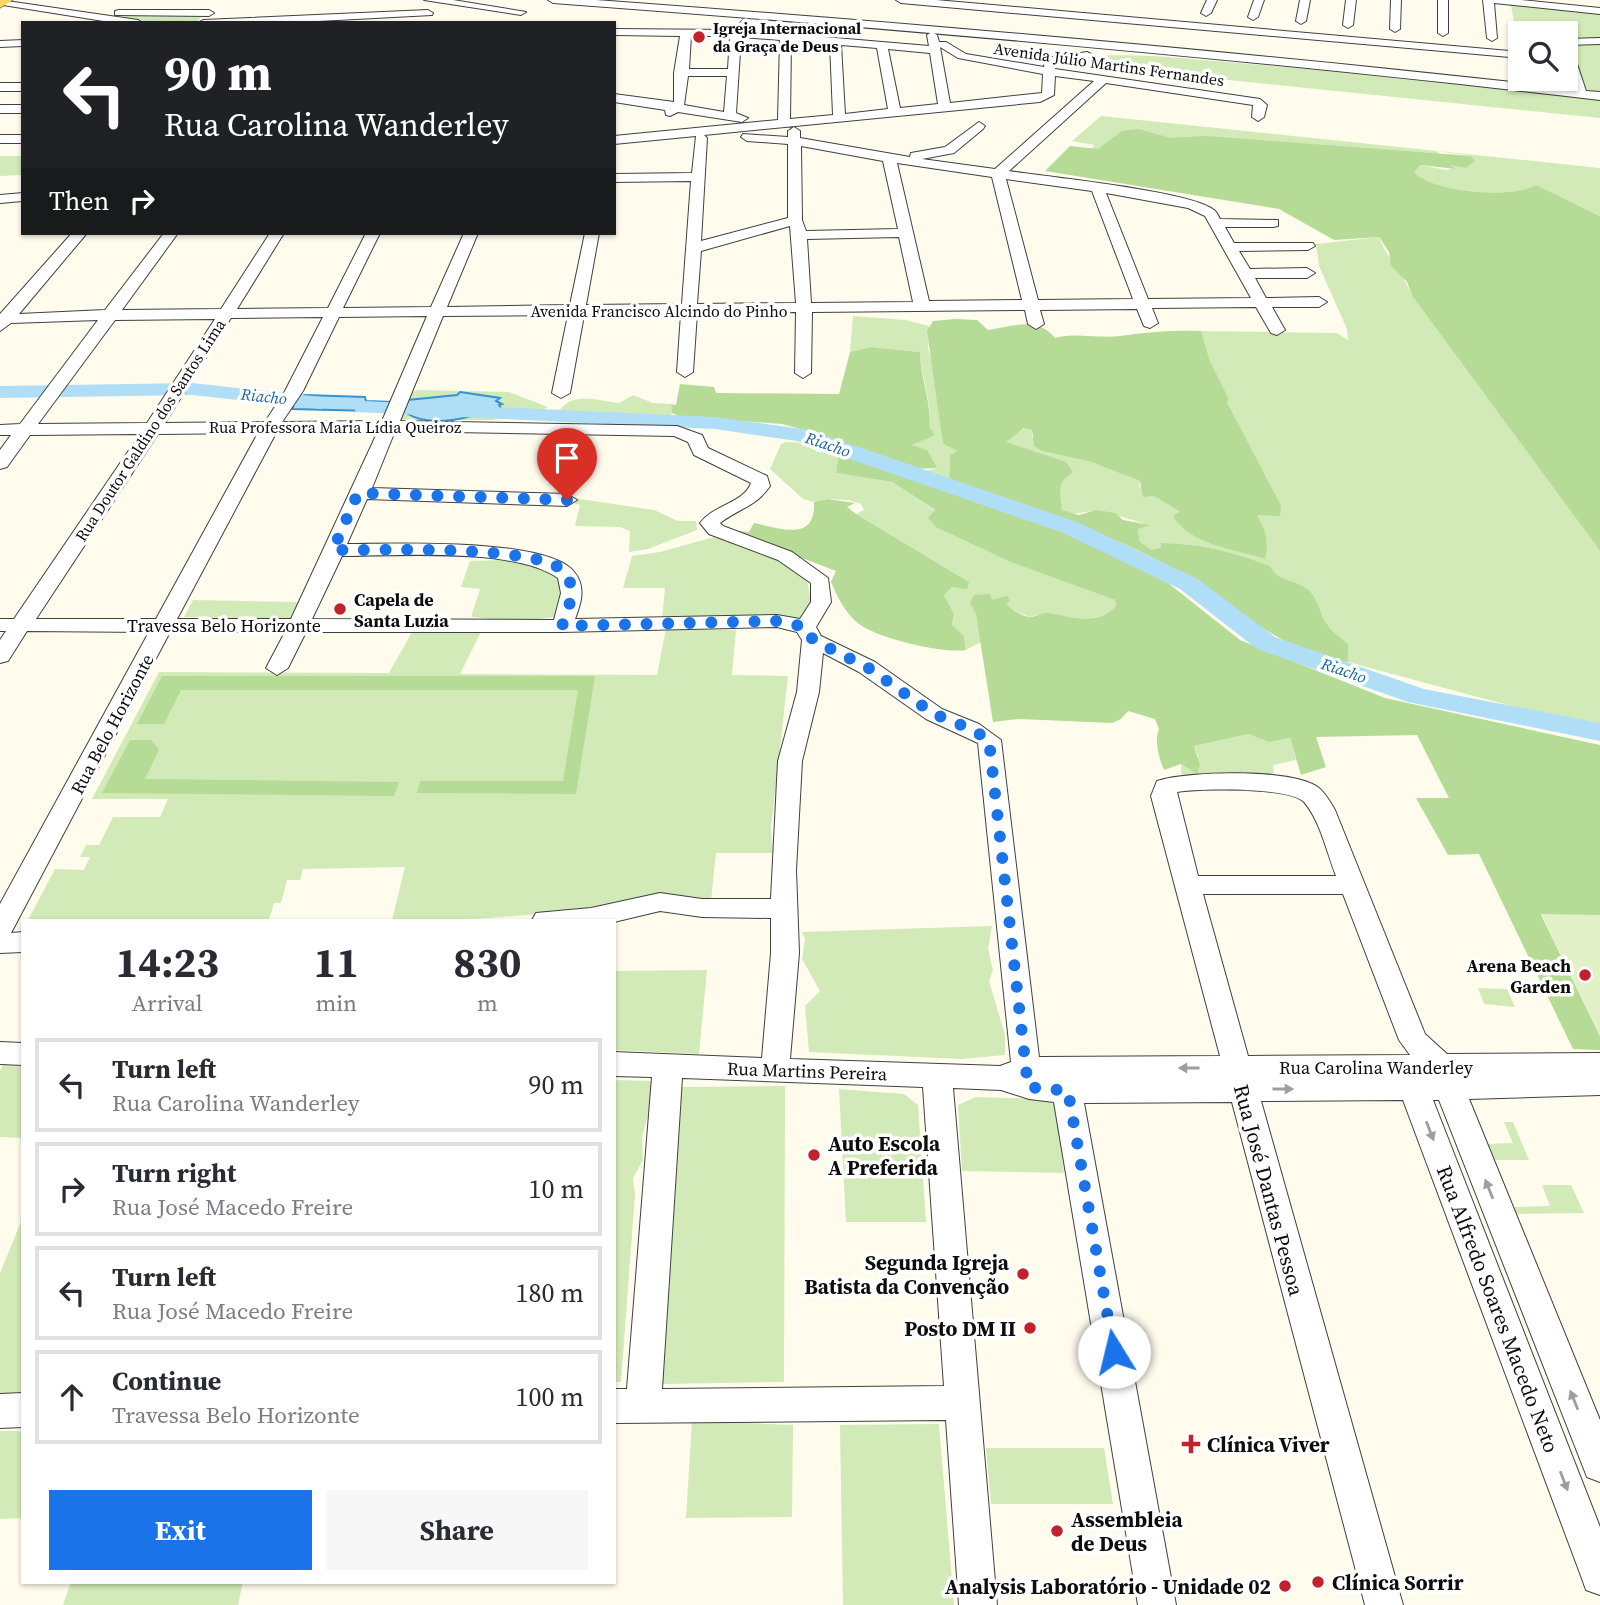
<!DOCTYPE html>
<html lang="en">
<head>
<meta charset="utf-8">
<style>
  body { margin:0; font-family:"Source Serif 4",serif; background:#f7f7f7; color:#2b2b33; height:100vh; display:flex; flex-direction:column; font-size:26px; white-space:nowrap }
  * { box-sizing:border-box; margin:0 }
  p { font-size:23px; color:#7c7c81 }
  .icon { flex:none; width:38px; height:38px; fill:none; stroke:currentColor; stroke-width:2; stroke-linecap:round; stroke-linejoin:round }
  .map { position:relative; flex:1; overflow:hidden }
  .details { position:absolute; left:21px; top:919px; width:595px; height:665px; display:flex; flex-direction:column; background:#fff; border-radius:0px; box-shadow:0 2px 5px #0004 }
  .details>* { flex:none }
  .banner { position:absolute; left:21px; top:21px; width:595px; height:214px; border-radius:0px; box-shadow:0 2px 5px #0004; background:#202124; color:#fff; overflow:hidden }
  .tools { position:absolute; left:1508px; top:21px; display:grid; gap:14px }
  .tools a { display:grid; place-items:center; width:70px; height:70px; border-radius:0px; background:#fff; box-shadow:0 2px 5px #0004; font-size:35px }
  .pin { position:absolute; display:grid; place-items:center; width:60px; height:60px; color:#fff; margin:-72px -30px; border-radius:50% 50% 50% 0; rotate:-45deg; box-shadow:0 0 7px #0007 }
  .pin .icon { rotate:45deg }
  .me { position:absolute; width:77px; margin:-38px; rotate:351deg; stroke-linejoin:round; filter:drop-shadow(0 0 5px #0008) }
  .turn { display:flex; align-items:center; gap:24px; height:147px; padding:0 28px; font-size:32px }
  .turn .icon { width:91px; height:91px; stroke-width:2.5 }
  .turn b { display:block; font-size:49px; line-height:60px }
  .then { display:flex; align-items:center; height:66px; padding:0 28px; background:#0003; gap:14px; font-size:26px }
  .eta { display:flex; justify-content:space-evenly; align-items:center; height:119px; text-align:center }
  .eta b { font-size:42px; font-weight:700; line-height:49px }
  .action { display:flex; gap:14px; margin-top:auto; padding:14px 28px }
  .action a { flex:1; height:80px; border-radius:0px; background:#1a73e8; color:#fff; font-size:28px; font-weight:700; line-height:80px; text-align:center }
  .action a+a { background:#f7f7f7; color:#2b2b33 }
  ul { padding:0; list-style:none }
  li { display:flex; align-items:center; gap:21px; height:94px; margin:0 14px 10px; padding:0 14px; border:4px solid #e1e1e2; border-radius:0px }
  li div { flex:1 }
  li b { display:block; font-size:26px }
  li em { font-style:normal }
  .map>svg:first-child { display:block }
  .green { fill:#d2eab7 }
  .forest { fill:#b5db96 }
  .pitch { fill:#e3f1c9 }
  .water { fill:#b1def7; stroke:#3794d0; stroke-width:2 }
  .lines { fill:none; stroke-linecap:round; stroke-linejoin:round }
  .river { fill:#b1def7; fill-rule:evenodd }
  .minor-casing { stroke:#404040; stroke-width:2 }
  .major-casing { stroke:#1e1e1e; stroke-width:1 }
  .minor { fill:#fff; fill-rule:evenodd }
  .major { fill:#fbd562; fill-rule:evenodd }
  .oneway { fill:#9e9e9e }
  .route { stroke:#1a73e8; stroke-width:12; stroke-dasharray:0 21.6 }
  .poi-dot { fill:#c1222b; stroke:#fff; stroke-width:2.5 }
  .labels { text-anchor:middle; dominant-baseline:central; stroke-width:7; stroke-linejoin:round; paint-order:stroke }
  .far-poi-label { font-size:16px; font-weight:bold; fill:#0d0d0d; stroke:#fff; text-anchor:start }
  .far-street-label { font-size:16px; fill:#0d0d0d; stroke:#fff }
  .far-water-label { font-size:16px; font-style:italic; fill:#1465a2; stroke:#fff }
  .poi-label { font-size:18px; font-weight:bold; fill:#0d0d0d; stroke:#fff; text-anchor:start }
  .street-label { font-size:18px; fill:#0d0d0d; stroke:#fff }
  .near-poi-label { font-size:21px; font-weight:bold; fill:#0d0d0d; stroke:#fff; text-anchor:start }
  .near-street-label { font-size:21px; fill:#0d0d0d; stroke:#fff }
</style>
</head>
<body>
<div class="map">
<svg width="1600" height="1605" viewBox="0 0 1600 1605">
  <rect width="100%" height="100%" fill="#fffcee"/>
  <g class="green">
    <path d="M1493 1 1600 11V118L1053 62C1117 48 1186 59 1250 64 1361 73 1471 83 1581 94L1566 33 1516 32 1511 6Z"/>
    <polygon points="205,14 195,23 144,23 121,19 126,15"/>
    <path d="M1101 116 1600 168V216L1536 185C1513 199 1434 193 1414 172L1421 165 1446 170 1455 168 1447 164 1466 168 1475 161 1471 156 1437 151 1439 154 1104 146 1088 154 1094 145 1072 141Z"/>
    <polygon points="0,156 23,156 23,175 0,176"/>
    <path d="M1379 237C1387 259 1404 275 1413 297L1600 551V724L1530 711 1348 662V644C1341 638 1331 631 1327 624 1318 611 1319 595 1303 586 1290 579 1278 581 1270 566 1235 552 1198 543 1160 543L1161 547 1152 550 1140 542 1138 529 1148 525C1141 522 1100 510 1094 511 1080 512 1075 516 1062 510L1058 489 1063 478 1038 453 1005 442 1025 428 1032 430V437L1042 451 1091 462 1140 481 1139 486 1181 513 1173 516C1186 541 1240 551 1265 559L1257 515 1280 506 1227 402 1229 399 1210 361 1201 331 1337 333 1348 340 1347 329 1319 266 1316 244Z"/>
    <path d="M853 316 906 320 929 326 928 348 936 377 943 444 960 451 950 455 949 482 926 471 936 468 910 445C947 427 920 384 920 352L871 347 850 352Z"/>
    <polygon points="417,390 509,392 548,407 539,412 517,412 493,420 400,420 407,395"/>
    <path d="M633 395 653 403 671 404 672 413 665 424 559 422 558 412C574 390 597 401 619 403Z"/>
    <path d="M786 442 808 443 817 452 831 451 838 459 836 473 892 482 1013 563 1115 600 1116 606C1091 632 1058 608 1029 617L992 600 971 603 976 614 981 642 966 650 964 636 952 625 954 614 944 595 947 589 969 582 856 514 864 510 861 504 848 500 827 499 814 502 803 499 770 469 781 444Z"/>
    <polygon points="573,498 654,510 678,521 696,521 697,530 648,549 629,552 630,531 620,527 575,526 580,505 570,502"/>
    <polygon points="714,537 782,557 806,574 812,607 804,619 662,619 665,588 623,588 632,556 660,552"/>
    <polygon points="500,560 546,565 565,582 558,617 513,621 471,617 480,589 461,587 470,561"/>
    <polygon points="193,600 297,602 298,603 290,619 184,617"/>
    <polygon points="666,629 736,630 732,675 788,676 771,829 773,853 716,853 711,901 475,919 392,920 405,867 303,869 300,880 287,880 281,903 274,903 269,920 28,920 55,869 84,870 90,857 80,857 86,845 99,845 113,817 160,817 168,799 92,799 159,672 389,673 412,632 481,632 460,674 657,675"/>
    <path d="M1249 734H1255C1263 746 1277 740 1290 738L1296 760 1273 765 1274 775 1201 778 1181 774V764L1197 774 1198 756 1194 746Z"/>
    <polygon points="992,926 988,949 993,970 989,981 1005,1035 1005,1055 962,1059 809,1052 805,1006 820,991 802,959 805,939 802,932"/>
    <polygon points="707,970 699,1054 614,1050 614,971"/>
    <polygon points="1478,988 1507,989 1515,1007 1484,1004"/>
    <polygon points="3,1065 23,1066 23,1138 0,1137 0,1071"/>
    <polygon points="614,1080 651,1081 654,1093 642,1137 643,1160 633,1178 635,1194 621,1382 614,1382"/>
    <polygon points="785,1086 784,1382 662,1384 679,1087"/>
    <polygon points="839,1089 904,1094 918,1105 926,1222 846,1222"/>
    <polygon points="976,1097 1047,1099 1056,1106 1064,1173 962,1171 958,1105"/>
    <polygon points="1504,1122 1513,1122 1529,1160 1492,1160 1486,1144 1513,1143"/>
    <polygon points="1542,1185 1571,1185 1584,1213 1515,1214 1512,1207 1550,1206"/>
    <polygon points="23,1217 23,1397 0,1397 0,1273"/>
    <polygon points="692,1421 793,1425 792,1517 686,1518"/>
    <polygon points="939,1424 954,1605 843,1605 840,1425"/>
    <polygon points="0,1431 23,1431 23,1518 0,1519"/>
    <polygon points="986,1448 1104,1448 1113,1504 991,1504"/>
    <polygon points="71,1582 243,1582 238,1605 63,1605"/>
  </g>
  <g class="forest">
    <path d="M1138 129 1171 138 1207 136 1471 156 1475 161 1466 168 1450 165 1456 169 1421 165 1414 172C1434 193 1513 199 1536 185L1600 216V551L1413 297 1407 282 1391 266 1389 252 1379 237 1334 240 1279 209 1045 171 1070 146 1098 149 1122 131Z"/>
    <path d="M955 319 977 320 988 330C1011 327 1037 315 1055 338 1077 332 1098 339 1120 336 1147 332 1173 330 1201 331L1210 361 1229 399 1227 402 1281 506 1280 516 1257 515C1266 531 1269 541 1265 559 1237 550 1188 544 1173 516L1180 512 1154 496 1143 497 1140 481 1091 462 1042 451 1034 446 1032 430 1024 428 1006 442 1066 462 1073 472C1056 483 1060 491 1062 510L1079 515 1096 510 1115 513 1123 520 1150 525 1138 529 1140 542 1152 550 1161 547 1160 543C1198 543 1235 552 1270 566 1278 581 1290 579 1303 586 1319 595 1318 611 1327 624 1332 632 1341 638 1348 644V662C1278 653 1231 600 1172 568 1103 529 1024 507 949 482L950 455 958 451 943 444 927 331 933 321Z"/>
    <path d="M871 347 920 352C920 378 932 402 929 427L935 435 911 445 927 450 937 468 914 469 819 434 782 424 681 417 672 413 671 404 676 405 680 384 714 387 716 393 839 394 850 352Z"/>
    <path d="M831 451 1060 529 1168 583 1240 640 1385 698 1600 745V915H1541L1600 1036V1050L1573 1049 1479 854 1448 855 1416 798H1449L1417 735 1316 737 1326 767 1301 775 1290 738 1268 742 1249 734 1194 746 1200 765 1197 774 1181 764 1164 770C1159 759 1154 739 1159 729L1155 719 1128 711 1121 719 1112 723 1019 719 993 722 976 614 970 603 974 595 990 594 992 600 1007 596 1010 601 1006 604C1010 609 1024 617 1030 617 1036 617 1041 613 1047 613 1071 616 1096 627 1116 606L1115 600 1013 563 936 527 928 518 935 510 892 482 836 473 838 459Z"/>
    <path d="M827 499 855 503 847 507 856 514 969 582 967 589 952 587 944 595 954 614 952 625 964 636 966 650C943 654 877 638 859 624 845 613 838 598 831 582L836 571 730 530 749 532 754 523C780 528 816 543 814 502Z"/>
    <polygon points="162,676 595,676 576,794 417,793 420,781 563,781 578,690 181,690 164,724 137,724"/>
    <polygon points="130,740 151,740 159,750 145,779 399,782 394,796 102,793"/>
  </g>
  <polygon class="pitch" points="1541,914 1600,915 1600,1036"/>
  <g class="water">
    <path d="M460 392 500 398 496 401 502 404 499 405 501 408C475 416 433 429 408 414V400L457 395Z"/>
    <polygon points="305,395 365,397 366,401 392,402 385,410 374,411 292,409 297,397"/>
  </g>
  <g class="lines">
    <g class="river">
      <polygon points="192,383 321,397 332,403 321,409 192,395 0,398 0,386"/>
      <polygon points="364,401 715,417 809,430 1077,522 1198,579 1275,637 1424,689 1600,723 1600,741 1408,702 1257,649 1180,589 1061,532 797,441 715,429 356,412 353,407 356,402"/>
    </g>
    <g class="minor-casing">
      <g id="minor">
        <polygon points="0,0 138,20 143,23 116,23 3,5"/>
        <polygon points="424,0 453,0 526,12 521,15"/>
        <path d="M548 0H596C922 24 1248 52 1574 89L1566 67V46L1572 49 1586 91 1600 92V100C1252 59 903 29 553 3Z"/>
        <polygon points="896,0 936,0 1521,52 1521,58 901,3"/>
        <polygon points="1207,0 1217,0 1211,13 1206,16 1201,13"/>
        <polygon points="1254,0 1264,0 1258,17 1253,20 1248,17"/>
        <polygon points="1300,0 1310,0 1306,21 1301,24 1296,21"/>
        <polygon points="1346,0 1356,0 1353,25 1348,28 1343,25"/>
        <polygon points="1391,0 1401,0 1400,29 1395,32 1390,29"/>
        <polygon points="1438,0 1448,0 1448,33 1443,36 1438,33"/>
        <polygon points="1483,0 1521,0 1600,8 1600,14 1494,3 1497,38 1492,41 1487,38"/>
        <polygon points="119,10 209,10 214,13 209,16 115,15 115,11"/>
        <polygon points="428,10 433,13 432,15 280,23 198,23 203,20"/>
        <path d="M744 19 749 22 743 30 929 46 927 35 932 32 937 35 939 42H946L966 54 1044 67 1046 58 1087 52 1093 55 1091 57 1056 63 1055 69 1260 99 1267 105 1264 117 1258 121 1252 117 1253 105 1106 83 1009 171C1046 177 1191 191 1214 210 1216 211 1219 217 1220 219L1278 220V226L1273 227H1225L1234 243H1313L1315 246 1308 250 1239 251 1250 269 1307 268 1315 273 1307 278H1255L1266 298 1319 297 1327 302 1319 307H1272L1285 330 1277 335 1271 333 1256 307 1152 308 1158 323 1150 328 1144 326 1137 309 1040 310 1044 324 1036 329 1028 324 1025 310 812 312 811 373 803 378 795 373 796 312 697 313 693 372 685 377 677 372 681 314 584 315 570 393 561 398 552 393 568 315 443 316 400 421 677 426 702 435 708 448 767 476 770 486C757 506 738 509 720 523L723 526 792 552 828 578 831 602 816 627 821 636 875 662 942 709 979 724 1001 740 1039 1057 1220 1056 1151 796 1157 781C1187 771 1294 768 1319 788 1325 793 1331 803 1335 810L1425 1034 1447 1054 1600 1053V1095L1469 1099 1600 1420V1482L1587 1477 1439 1100H1433L1600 1527V1595L1586 1590 1581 1576 1403 1100 1261 1101 1403 1605H1365L1232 1102 1084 1103 1176 1605H1138L1054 1102 1029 1099 1001 1090 953 1088 997 1605H959L946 1420 614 1423V1389H627L652 1077 614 1076V1052L762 1058 771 953V918L702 917 660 911 614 922 532 920 536 913 591 908 660 893 702 899H771L778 761 797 692 802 640 797 632 777 627 562 632H306L288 668 277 675 266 668 285 632H170L11 933 23 932V952L0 953V904L149 632 27 631 8 661 0 663V640L6 631H0V619H14L140 434 30 435 7 467 0 469V450L11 435H0V425L20 424 98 320 11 323 0 331V314L72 233H87L19 314 105 310 164 233H178L122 310 221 309 270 233H284L237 309 328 308 366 233H380L343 308 431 307 464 233H478L447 307 570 305 585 233H599L586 305 682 304 691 181 614 182V174L692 173 696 136 614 144V136L778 120 780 40 741 37 736 113 748 118 742 122 678 112 670 116 666 115 665 110 614 102V94L674 102V73L680 36 614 35V29L733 30ZM691 36H730L728 69H689ZM791 41 830 44 833 115 790 119ZM841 45 877 48 888 109 845 114ZM940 47 958 58 1043 74 1042 93 950 103ZM888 49 930 53 938 104 900 108ZM688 76H727L724 112 684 105ZM1055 76 1094 81 995 169 922 159 954 153 983 129 985 126 979 122 945 147 911 153 910 157 800 138V131L794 127 788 131V137L743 134 741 137 747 141 788 144V218L701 241 707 138 704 135 1040 102 1054 95ZM801 146 883 161 898 229 806 231 802 220ZM897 163 992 177 1022 300 929 301ZM1006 179 1092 191 1133 299 1038 300ZM1106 193 1188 208 1205 216 1251 298 1148 299ZM790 226 796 303 697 304 701 251ZM899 237 913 302 811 303 807 239ZM427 316 382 421 282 422 303 391 339 317ZM323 317 285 391 265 422 165 423 231 318ZM215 319 147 423 38 424 115 320ZM378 431 291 619H177L276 433ZM395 431 674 436 688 442 694 455 751 483C744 503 713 505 700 523L709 534 778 560 811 583V602L800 619 777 615 575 619C581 604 586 587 575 573 550 537 391 544 347 544L367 499 567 506 577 500 567 494 372 488ZM258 433 156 619H36L158 434ZM342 556C397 556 513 547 558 578L561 593 554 620 312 619ZM823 653 859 672 926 719 978 743 1011 1062 1000 1066 790 1059 799 953 796 870 802 761 819 692ZM1177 792C1198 788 1290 787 1304 802 1320 820 1327 853 1336 876H1198ZM1203 894H1343L1399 1040 1410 1055 1248 1056ZM682 1078 923 1087 944 1386 662 1389Z"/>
        <polygon points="1600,38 1600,44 1566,45 1566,39"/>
        <polygon points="23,40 23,46 0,47 0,41"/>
        <rect x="0" y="83" width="23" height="8"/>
        <rect x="0" y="105" width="23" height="8"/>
        <rect x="0" y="135" width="23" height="8"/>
        <polygon points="23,193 23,201 0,203 0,195"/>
        <polygon points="0,1042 23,1043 23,1065 0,1064"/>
        <polygon points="23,1393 23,1427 0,1428 0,1394"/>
      </g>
    </g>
    <g class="major-casing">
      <polygon id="major" points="0,0 13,0 0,8"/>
    </g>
    <use href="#minor" class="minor"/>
    <use href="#major" class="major"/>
  </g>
  <defs><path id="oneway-solid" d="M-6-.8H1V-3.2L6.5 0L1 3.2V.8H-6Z" transform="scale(1.75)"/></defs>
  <g class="oneway">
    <use href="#oneway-solid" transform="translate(1189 1068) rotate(180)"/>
    <use href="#oneway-solid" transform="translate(1283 1089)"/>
    <use href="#oneway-solid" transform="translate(1430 1131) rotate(69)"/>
    <use href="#oneway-solid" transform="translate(1489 1189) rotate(-112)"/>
    <use href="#oneway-solid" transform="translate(1574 1400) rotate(-112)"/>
    <use href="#oneway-solid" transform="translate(1564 1481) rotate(69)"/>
  </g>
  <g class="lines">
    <path class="route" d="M567 500 358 493 333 550C374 551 546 543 566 574 577 590 568 610 562 626L777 621 806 627 813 640 867 667 934 714 971 729 989 740 1028 1087 1068 1091 1114 1352"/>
  </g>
  <g class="poi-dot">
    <circle cx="699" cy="37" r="7"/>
    <circle cx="340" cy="609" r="7"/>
    <circle cx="1585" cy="975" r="7"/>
    <circle cx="814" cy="1155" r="7"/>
    <circle cx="1023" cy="1274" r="7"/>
    <circle cx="1030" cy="1328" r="7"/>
    <path d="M1187.5 1433.5h7v7h7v7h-7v7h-7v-7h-7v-7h7z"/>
    <circle cx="1057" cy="1531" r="7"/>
    <circle cx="1318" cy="1582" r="7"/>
    <circle cx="1285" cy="1586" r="7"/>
  </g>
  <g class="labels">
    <g class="far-poi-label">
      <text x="713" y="28">Igreja Internacional<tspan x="713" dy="18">da Graça de Deus</tspan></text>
    </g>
    <g class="far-street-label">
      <text transform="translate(1109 64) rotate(8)">Avenida Júlio Martins Fernandes</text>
      <text x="659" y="311">Avenida Francisco Alcindo do Pinho</text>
      <text x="335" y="427">Rua Professora Maria Lídia Queiroz</text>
      <text transform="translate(150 430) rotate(-57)">Rua Doutor Galdino dos Santos Lima</text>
    </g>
    <g class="far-water-label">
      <text transform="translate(264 396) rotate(6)">Riacho</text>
      <text transform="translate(828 444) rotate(19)">Riacho</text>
      <text transform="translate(1344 670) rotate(19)">Riacho</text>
    </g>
    <g class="poi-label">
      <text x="354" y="599">Capela de<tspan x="354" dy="21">Santa Luzia</tspan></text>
      <text x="1571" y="965" text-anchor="end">Arena Beach<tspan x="1571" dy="21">Garden</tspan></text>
    </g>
    <g class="street-label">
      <text x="224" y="625">Travessa Belo Horizonte</text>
      <text transform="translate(112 724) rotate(-62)">Rua Belo Horizonte</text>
      <text x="1376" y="1067">Rua Carolina Wanderley</text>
      <text transform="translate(807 1071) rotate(2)">Rua Martins Pereira</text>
    </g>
    <g class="near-poi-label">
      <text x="828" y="1143">Auto Escola<tspan x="828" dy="24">A Preferida</tspan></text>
      <text x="1009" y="1262" text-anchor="end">Segunda Igreja<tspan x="1009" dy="24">Batista da Convenção</tspan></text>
      <text x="1016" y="1328" text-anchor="end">Posto DM II</text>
      <text x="1207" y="1444">Clínica Viver</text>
      <text x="1071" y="1519">Assembleia<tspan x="1071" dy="24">de Deus</tspan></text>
      <text x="1332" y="1582">Clínica Sorrir</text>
      <text x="1271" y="1586" text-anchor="end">Analysis Laboratório - Unidade 02</text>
    </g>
    <g class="near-street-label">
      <text transform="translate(1269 1190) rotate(75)">Rua José Dantas Pessoa</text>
      <text transform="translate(1498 1309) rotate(69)">Rua Alfredo Soares Macedo Neto</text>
    </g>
  </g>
</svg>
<div class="tools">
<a><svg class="icon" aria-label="search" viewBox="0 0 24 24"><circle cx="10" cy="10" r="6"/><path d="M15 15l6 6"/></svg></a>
</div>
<div class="pin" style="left:567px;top:500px;background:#d93025"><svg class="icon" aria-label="arrive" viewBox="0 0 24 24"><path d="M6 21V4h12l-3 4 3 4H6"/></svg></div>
<svg class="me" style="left:1114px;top:1352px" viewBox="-20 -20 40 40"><circle r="19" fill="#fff"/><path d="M0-13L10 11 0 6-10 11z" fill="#1a73e8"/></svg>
<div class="banner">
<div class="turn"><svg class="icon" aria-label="left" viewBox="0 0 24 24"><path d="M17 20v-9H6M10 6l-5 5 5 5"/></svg><div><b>90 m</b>Rua Carolina Wanderley</div></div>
<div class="then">Then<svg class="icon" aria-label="right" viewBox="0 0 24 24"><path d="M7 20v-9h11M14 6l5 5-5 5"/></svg></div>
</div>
<section class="details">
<div class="eta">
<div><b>14:23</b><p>Arrival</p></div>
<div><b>11</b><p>min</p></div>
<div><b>830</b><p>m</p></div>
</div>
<ul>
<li><svg class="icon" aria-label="left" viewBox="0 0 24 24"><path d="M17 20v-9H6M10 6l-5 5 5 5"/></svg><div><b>Turn left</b><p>Rua Carolina Wanderley</p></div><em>90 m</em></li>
<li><svg class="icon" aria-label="right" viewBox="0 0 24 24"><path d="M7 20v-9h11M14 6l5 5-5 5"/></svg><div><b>Turn right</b><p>Rua José Macedo Freire</p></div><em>10 m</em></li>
<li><svg class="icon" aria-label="left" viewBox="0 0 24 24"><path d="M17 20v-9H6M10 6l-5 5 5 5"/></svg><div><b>Turn left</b><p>Rua José Macedo Freire</p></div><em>180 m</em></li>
<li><svg class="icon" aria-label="ahead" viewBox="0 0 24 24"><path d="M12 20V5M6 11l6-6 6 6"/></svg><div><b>Continue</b><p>Travessa Belo Horizonte</p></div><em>100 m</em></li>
</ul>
<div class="action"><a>Exit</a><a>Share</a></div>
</section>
</div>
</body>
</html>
